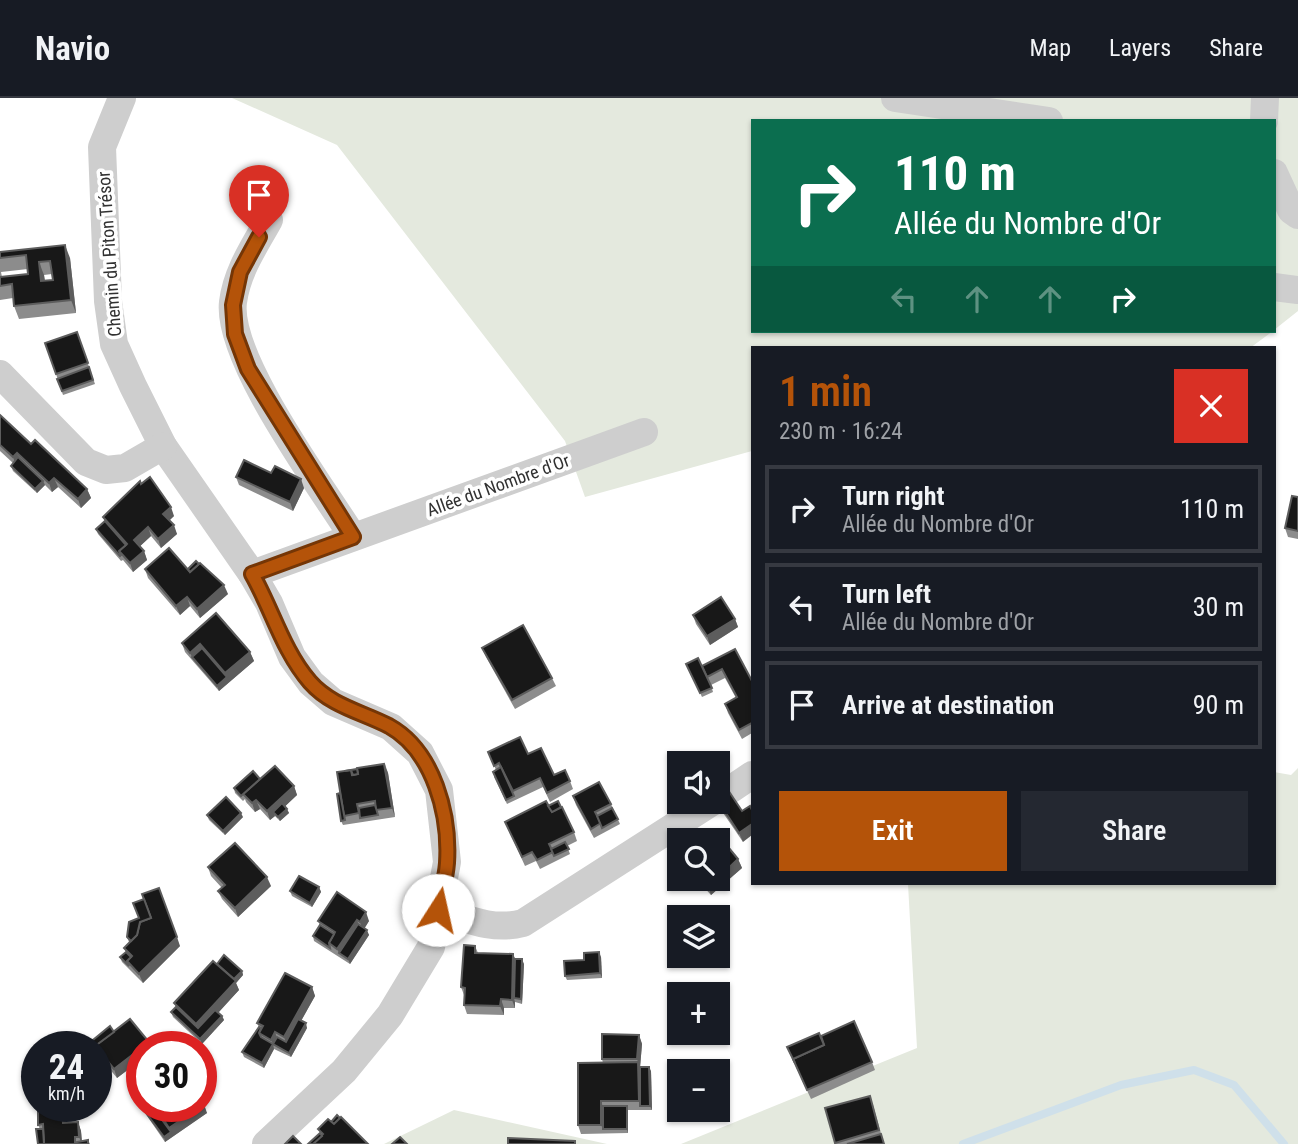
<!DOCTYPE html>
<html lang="en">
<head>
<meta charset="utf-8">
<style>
  body { margin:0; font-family:"Roboto Condensed",sans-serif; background:#242831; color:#f1f3f6; height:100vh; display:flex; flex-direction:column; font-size:26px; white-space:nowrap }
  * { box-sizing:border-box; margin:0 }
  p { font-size:23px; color:#9ea1a6 }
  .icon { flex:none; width:38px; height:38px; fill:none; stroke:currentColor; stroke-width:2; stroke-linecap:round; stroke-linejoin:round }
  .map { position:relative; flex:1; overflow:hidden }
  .panel { position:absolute; left:751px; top:248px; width:525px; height:539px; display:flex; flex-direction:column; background:#171b24; border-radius:0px; box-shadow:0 2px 5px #0004 }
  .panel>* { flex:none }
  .banner { position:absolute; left:751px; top:21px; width:525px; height:214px; border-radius:0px; box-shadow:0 2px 5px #0004; background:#0b6e4f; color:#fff; overflow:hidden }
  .fabs { position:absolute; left:667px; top:653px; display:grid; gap:14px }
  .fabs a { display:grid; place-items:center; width:63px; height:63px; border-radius:0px; background:#171b24; box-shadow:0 2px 5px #0004; font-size:35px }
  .speed { position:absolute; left:21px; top:933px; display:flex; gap:14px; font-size:35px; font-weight:700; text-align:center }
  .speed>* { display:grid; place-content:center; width:91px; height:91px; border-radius:50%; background:#171b24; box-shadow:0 2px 5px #0004; line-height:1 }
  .speed small { font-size:18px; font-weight:400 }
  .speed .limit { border:10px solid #d22; background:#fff; color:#111 }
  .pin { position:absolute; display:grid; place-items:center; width:60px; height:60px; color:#fff; margin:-72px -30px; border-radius:50% 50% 50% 0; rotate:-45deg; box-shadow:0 0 7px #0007 }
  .pin .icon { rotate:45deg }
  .me { position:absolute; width:77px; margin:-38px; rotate:10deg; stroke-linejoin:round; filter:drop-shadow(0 0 5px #0008) }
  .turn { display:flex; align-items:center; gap:24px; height:147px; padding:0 28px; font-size:32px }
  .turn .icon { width:91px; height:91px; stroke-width:2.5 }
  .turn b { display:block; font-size:49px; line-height:60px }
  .lanes { display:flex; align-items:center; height:66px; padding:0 28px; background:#0003; justify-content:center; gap:35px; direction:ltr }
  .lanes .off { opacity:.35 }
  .round { display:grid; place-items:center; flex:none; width:74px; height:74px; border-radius:0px; background:#242831 }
  .headline { display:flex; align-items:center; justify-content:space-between; height:119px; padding:0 28px }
  h1 { font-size:42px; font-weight:600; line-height:52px; color:#b45309 }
  .primary-button { display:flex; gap:14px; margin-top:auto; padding:14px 28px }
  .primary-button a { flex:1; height:80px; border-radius:0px; background:#b45309; color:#fff; font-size:28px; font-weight:600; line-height:80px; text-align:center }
  .primary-button a+a { background:#242831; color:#f1f3f6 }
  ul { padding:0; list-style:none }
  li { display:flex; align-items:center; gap:21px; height:88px; margin:0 14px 10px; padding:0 14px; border:4px solid #363941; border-radius:0px }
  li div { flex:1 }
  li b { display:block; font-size:26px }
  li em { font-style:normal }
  header { display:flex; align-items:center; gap:42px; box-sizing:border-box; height:98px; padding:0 35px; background:#171b24; border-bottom:2px solid #363941 }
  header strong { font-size:33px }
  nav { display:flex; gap:38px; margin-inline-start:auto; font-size:24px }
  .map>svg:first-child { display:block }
  .green { fill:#e4e9de }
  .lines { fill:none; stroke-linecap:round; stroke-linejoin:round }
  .stream { stroke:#cfe0ea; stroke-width:8 }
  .minor { stroke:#cecece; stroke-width:28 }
  .wall { fill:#8c8c8c; fill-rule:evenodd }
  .shaded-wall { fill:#5d5d5d }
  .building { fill:#181818; stroke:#5d5d5d; stroke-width:2; fill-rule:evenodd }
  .route-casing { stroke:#753606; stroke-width:18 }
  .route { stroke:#b45309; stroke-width:12 }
  .labels { text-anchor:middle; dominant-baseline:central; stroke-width:7; stroke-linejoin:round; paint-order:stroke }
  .street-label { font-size:18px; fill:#313131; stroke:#fff }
</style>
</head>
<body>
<header>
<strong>Navio</strong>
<nav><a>Map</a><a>Layers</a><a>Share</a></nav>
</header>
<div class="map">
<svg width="1298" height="1046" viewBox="0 0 1298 1046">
  <rect width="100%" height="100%" fill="#fff"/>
  <g class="green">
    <polygon points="232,0 1298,0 1298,213 1274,232 1274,23 752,23 752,233 1273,233 1250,250 752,250 752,353 585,399 565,343 337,47"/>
    <polygon points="1298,670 1298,1046 681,1046 917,950 908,786 1274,786 1274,674 1291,677"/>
    <polygon points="454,1012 607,1046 384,1046"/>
  </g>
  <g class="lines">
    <polyline class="stream" points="963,1046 1121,987 1194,972 1234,987 1284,1046"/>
    <g class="minor">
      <polyline points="122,0 102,49 108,203 114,246 133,288 163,348 252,476 269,505 292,559 311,585 333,604 391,629 420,655 439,692 447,764 431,849 390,917 344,973 266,1046"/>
      <polyline points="895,0 1049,23"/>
      <polyline points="1264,23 1265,0"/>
      <polyline points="1274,75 1291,112 1298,117"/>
      <path d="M269 122C254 149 237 173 233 204 226 260 321 388 353 439"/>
      <polyline points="1274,189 1298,192"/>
      <polyline points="0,276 86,364 106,372 125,370 163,348"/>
      <polyline points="252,476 644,334"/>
      <polyline points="718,700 752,677"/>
      <path d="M438 812C467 821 493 833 523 825L712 704"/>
    </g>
  </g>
  <g class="wall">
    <path d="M0 154 70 160 76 215 19 221 14 208 13 200 0 202ZM28 171V176L2 179 1 174ZM52 176 53 182H45L44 177Z"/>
    <polygon points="77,234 95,286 63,297 56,276"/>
    <polygon points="0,317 31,346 87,391 91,400 81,410 58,389 52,394 45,387 37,395 13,373 11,368 13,365 0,353"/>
    <polygon points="271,375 304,390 293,413 239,387 236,379"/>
    <polygon points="1298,399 1298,441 1288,439 1285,430"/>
    <polygon points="174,418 169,422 177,436 161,450 151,438 139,449 144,453 147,462 133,474 123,462 121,463 98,436 96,431 105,423 103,419"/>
    <polygon points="145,471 188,471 228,496 200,520 190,508 180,517 148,480"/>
    <polygon points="216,515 250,554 254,563 219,593 185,554 182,545"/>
    <polygon points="693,517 735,521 738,529 710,547 696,526"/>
    <polygon points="482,550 552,580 556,588 515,611 486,559"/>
    <polygon points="735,551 752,583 752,635 742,641 728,615 725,606 736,600 725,580 711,587 713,594 702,599 686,566 704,573"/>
    <polygon points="488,654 528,656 554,677 570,683 573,691 550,704 543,689 507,706 494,679 496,672"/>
    <polygon points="385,666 388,675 395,719 343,727 341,723 340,695"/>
    <polygon points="260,681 294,688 297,697 285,708 289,715 280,723 275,718 270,722 260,711 255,714 246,704 245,701 243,703 235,695 234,690"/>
    <polygon points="573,698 611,706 620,726 594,740 576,707"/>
    <polygon points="716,704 742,713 743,744 717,706"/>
    <polygon points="548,708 574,734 577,743 567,748 570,756 540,771 536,763 525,768 505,724"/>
    <polygon points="207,717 243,719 225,737 209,722"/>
    <polygon points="738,761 742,770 711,797 701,786 696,790 688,780 718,780"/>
    <polygon points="208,769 271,788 238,819 222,801 218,793 222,790 211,778"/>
    <polygon points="319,789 321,794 312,809 292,798 290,793"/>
    <polygon points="318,823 369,823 364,830 369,837 350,866 314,843 313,838 320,827"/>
    <polygon points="127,839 180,848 143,885 122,864 120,859 126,854 124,850 129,844"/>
    <polygon points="475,848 478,855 513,856 515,861 524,866 522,906 515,904 515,910 504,910 504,917 467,916 464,907 464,897 461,889"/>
    <polygon points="601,859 602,880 567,882 565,878 584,862"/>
    <polygon points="216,866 242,873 243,877 236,885 239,892 218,914 222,918 224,922 202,946 173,919 171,914 176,909 174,905"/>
    <polygon points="312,889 315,898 301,923 307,930 291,959 274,951 264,970 244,959 242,954 259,929 257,925"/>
    <polygon points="114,934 149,944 150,948 142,948 142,961 117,980 99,958 97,959 96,958 96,948 89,948 88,946"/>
    <polygon points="639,937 642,946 640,969 651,973 652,1012 628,1012 628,1035 581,1036 578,1027 603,965 602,961"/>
    <polygon points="824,947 872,964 875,972 811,1001 789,954"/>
    <polygon points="873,1007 884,1046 835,1046 825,1010"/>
    <polygon points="141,1008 201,1008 207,1015 165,1044 143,1012"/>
    <polygon points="62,1009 65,1018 66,1025 78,1024 81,1033 82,1043 88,1042 90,1046 38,1046 40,1031 38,1027"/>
  </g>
  <g class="shaded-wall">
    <polygon points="65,147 70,160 76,215 71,202"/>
    <polygon points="39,164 44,177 46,196 41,183"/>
    <polygon points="17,355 20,364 16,368 13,359"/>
    <polygon points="54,380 58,389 52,394 49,385"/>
    <polygon points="301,381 304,390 293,413 290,404"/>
    <polygon points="43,383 45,387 37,395 35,391"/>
    <polygon points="87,391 91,400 81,410 78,401"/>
    <polygon points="171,409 174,418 167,425 163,416"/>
    <polygon points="174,427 177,436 161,450 158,441"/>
    <polygon points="148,429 151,438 137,451 134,442"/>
    <polygon points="144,453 147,462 133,474 130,465"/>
    <polygon points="224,487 228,496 200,520 197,511"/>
    <polygon points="187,499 190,508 180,517 176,508"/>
    <polygon points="735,521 738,529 710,547 707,538"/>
    <polygon points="200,546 204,555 192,559 190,555"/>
    <polygon points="250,554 254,563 219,593 217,588 227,579 225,575"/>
    <polygon points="384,666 388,675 395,719 392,710"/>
    <polygon points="294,688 297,697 276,717 273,714 275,718 270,722 267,713"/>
    <polygon points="256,702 260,711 255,714 252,705"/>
    <polygon points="287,711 289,715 280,723 278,719"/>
    <polygon points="241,715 243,719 225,737 223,733"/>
    <polygon points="752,726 752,737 743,744 739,735"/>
    <polygon points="738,761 742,770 711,797 708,788"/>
    <polygon points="267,779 271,788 238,819 235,810"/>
    <polygon points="700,781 701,786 696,790 695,786"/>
    <polygon points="319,789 321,794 312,809 310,805"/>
    <polygon points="366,814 369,823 363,833 360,824"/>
    <polygon points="357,822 360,831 339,855 337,851"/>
    <polygon points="367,832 369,837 350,866 348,861"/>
    <polygon points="177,839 180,848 143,885 139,876"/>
    <polygon points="599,854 601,859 602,880 600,875"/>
    <polygon points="513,856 517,865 514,900 515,904 515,910 512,902"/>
    <polygon points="522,861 524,866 522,906 521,901"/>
    <polygon points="242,873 243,877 236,885 239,892 200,935 196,926"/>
    <polygon points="312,889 315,898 287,948 284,939"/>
    <polygon points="501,901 504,910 504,917 500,908"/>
    <polygon points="222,918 224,922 202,946 200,941"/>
    <polygon points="306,925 307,930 291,959 289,955"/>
    <polygon points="275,934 278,943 273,946 271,942"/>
    <polygon points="639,937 642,946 640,970 637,961"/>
    <polygon points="273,946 274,951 264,970 262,965"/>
    <polygon points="142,949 142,961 117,980 114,971"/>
    <polygon points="638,964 642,973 640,1008 639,1003"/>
    <polygon points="649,969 651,973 652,1012 650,1008"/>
    <polygon points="601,1003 604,1012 603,1031 601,1027"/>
    <polygon points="204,1006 207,1015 165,1044 164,1039 171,1034 169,1030"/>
    <polygon points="627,1008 628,1012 628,1035 627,1031"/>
    <polygon points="62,1009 65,1018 66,1034 63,1025"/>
    <polygon points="78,1024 81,1033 82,1046 79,1039"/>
  </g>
  <g class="building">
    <path d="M65 147 71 202 14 208 12 186 0 188V179L28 176 26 157 0 160V154ZM50 163 53 182 41 183 39 164Z"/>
    <polygon points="77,234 88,265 56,276 45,245"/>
    <polygon points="89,269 93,282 62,293 57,281"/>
    <polygon points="0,317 31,346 35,342 87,391 78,401 54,380 49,385 17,355 13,359 0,347"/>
    <polygon points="18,359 43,383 35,391 11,368"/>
    <polygon points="244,362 271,375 275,368 301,381 290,404 236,379"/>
    <polygon points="150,379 171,409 163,416 174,427 158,441 148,429 134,442 144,453 130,465 119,453 127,446 103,419 140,383 141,386"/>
    <polygon points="1292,398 1298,399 1298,433 1285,430"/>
    <polygon points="105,423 126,447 119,453 121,457 120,458 96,431"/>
    <polygon points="169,450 190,474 200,465 224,487 197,511 187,499 176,508 145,471"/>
    <polygon points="196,463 199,466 190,474 188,471"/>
    <polygon points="721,499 735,521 707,538 693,517"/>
    <polygon points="216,515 250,554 225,575 200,546 190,555 182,545"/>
    <polygon points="523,527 552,580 512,602 482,550"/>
    <polygon points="202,550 227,579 217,588 192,559"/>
    <polygon points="735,551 752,583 752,625 739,632 725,606 737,599 722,571 707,579 702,568"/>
    <polygon points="698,560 712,590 700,595 686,566"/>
    <polygon points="520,639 528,656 541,650 554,677 565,672 570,683 547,695 540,680 513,693 499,665 494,668 488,654"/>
    <polygon points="384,666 392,710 376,712 375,703 357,706 359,715 344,718 337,674 351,672 352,677 358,676 357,670"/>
    <polygon points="275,668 294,688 267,713 256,702 252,705 243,696"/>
    <polygon points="501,669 514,698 506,702 493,674"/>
    <polygon points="357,671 358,676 353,677 351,672 345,673"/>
    <polygon points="253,673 260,681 241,698 234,690"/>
    <polygon points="599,684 611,706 595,714 601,725 591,731 573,698"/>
    <polygon points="726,689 742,713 750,708 752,712 752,726 739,735 718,703 718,694"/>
    <polygon points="340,695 345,722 341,723 337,696"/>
    <polygon points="226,699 241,715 223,733 207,717"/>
    <polygon points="546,703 552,714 562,709 574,734 549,746 553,754 537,762 532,754 522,759 505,724"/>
    <polygon points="558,703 561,709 552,714 548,708"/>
    <polygon points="282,705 287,711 278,719 273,714"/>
    <polygon points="375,707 378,717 360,720 359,710"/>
    <polygon points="612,710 618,721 602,730 597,718"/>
    <polygon points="714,732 738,761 718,780 718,742 704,742 703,741"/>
    <polygon points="565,744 569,751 554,758 551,751"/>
    <polygon points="235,745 267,779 235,810 218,793 225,787 208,769"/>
    <polygon points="299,778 319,789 310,805 290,793"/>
    <polygon points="690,780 699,780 700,781 695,786"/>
    <polygon points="701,780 716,780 708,788"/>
    <polygon points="159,790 177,839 139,876 127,863 132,858 124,850 137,837 140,824 151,820 142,796"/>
    <polygon points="337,794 366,814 360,824 357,822 337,851 329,845 335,834 318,823"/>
    <polygon points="144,801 151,820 140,824 137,837 131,843 127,839 129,824 139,820 133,805"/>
    <polygon points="358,826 367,832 348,861 339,855"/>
    <polygon points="320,827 334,836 329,845 330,850 313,838"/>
    <polygon points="464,847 475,848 475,855 513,856 512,902 501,901 500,908 464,907 465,890 461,889"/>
    <polygon points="126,854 131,859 127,863 129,868 120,859"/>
    <polygon points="599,854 600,875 565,878 564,863 584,862 584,855"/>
    <polygon points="224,857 242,873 234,881 217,866"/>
    <polygon points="515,861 522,861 521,901 514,900"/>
    <polygon points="213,863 236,883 196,926 174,905"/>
    <polygon points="285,875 312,889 284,939 275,934 271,942 259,935 263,928 257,925"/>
    <polygon points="176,909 198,930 215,912 222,918 200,941 171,914"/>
    <polygon points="130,921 149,944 114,971 95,948"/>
    <polygon points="298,921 306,925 289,955 273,946 277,939 286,944"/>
    <polygon points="854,923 872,964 807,992 793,961 824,947 821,938"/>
    <polygon points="110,928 114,934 95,948 90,948 88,946"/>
    <polygon points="259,929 261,930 259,935 261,939 273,946 262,965 242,954"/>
    <polygon points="819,935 824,947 793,961 795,965 787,949"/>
    <polygon points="602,936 639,937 637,961 602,961"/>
    <polygon points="638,964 639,1003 601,1003 601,1027 578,1027 578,965"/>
    <polygon points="640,969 649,969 650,1008 640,1008"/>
    <polygon points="870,998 879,1032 835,1045 825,1010"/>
    <polygon points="201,1003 204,1006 169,1030 162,1019 167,1015 161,1008 201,1008"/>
    <polygon points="141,1008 159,1008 165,1016 162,1019 163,1023 171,1034 164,1039"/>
    <rect x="603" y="1008" width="24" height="23"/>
    <polygon points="62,1009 63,1025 78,1024 79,1039 75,1039 75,1046 44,1046 43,1026 38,1027 38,1011"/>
    <polygon points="337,1017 340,1020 334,1026 331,1024"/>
    <polygon points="341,1019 368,1046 313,1046 323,1036 318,1031 328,1021 334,1026"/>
    <polygon points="36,1031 43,1031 44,1046 38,1046"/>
    <polygon points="320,1035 322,1038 313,1046 308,1046"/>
    <polygon points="881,1036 884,1046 847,1046"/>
    <polygon points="293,1038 301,1046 285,1046"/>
    <polygon points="400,1039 407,1046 392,1046"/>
    <polygon points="508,1040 575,1043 575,1046 508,1046"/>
    <polygon points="88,1042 88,1046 77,1046 77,1044"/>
  </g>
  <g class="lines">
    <g class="route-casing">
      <path id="route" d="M259 139 240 174 233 207 235 236 248 271 353 439 252 476C272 511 283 553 310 584 331 608 362 614 389 628 434 653 450 717 447 765 446 780 441 797 438 812"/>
    </g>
    <use href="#route" class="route"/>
  </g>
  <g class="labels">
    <g class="street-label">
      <text transform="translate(109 156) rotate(-94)">Chemin du Piton Trésor</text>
      <text transform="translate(498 387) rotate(-20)">Allée du Nombre d'Or</text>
    </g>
  </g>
</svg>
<div class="fabs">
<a><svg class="icon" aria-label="sound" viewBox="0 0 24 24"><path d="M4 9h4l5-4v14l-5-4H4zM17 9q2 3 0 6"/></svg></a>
<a><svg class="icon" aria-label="search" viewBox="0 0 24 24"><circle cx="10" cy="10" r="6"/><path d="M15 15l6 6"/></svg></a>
<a><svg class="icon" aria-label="layers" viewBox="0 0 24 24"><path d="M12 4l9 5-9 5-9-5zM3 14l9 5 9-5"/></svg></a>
<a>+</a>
<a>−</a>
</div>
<div class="speed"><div>24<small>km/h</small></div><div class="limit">30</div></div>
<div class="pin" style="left:259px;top:139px;background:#d93025"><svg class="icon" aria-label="arrive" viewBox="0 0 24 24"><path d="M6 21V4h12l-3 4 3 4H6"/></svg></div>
<svg class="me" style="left:438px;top:812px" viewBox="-20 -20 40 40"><circle r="19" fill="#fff"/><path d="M0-13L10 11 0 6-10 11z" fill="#b45309"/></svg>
<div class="banner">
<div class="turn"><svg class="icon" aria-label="right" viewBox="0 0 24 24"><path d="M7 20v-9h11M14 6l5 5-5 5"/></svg><div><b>110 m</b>Allée du Nombre d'Or</div></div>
<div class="lanes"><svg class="icon off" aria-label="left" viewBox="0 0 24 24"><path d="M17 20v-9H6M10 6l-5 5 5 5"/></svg><svg class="icon off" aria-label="ahead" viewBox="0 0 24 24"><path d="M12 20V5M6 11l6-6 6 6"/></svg><svg class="icon off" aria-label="ahead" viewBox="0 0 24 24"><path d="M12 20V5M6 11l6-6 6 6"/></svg><svg class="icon" aria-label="right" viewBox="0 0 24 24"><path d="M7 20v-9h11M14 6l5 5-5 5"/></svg></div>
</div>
<section class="panel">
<div class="headline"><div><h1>1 min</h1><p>230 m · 16:24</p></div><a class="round" style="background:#d93025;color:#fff"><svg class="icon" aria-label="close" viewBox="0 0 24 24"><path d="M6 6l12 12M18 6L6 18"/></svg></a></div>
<ul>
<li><svg class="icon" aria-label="right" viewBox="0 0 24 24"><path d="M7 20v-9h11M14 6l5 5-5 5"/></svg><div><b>Turn right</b><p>Allée du Nombre d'Or</p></div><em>110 m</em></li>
<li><svg class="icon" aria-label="left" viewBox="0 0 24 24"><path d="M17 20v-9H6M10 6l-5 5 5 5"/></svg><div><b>Turn left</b><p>Allée du Nombre d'Or</p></div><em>30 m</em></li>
<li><svg class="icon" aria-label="arrive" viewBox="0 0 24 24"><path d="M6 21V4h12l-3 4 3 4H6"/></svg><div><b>Arrive at destination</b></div><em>90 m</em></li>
</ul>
<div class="primary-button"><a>Exit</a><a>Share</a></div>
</section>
</div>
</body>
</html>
